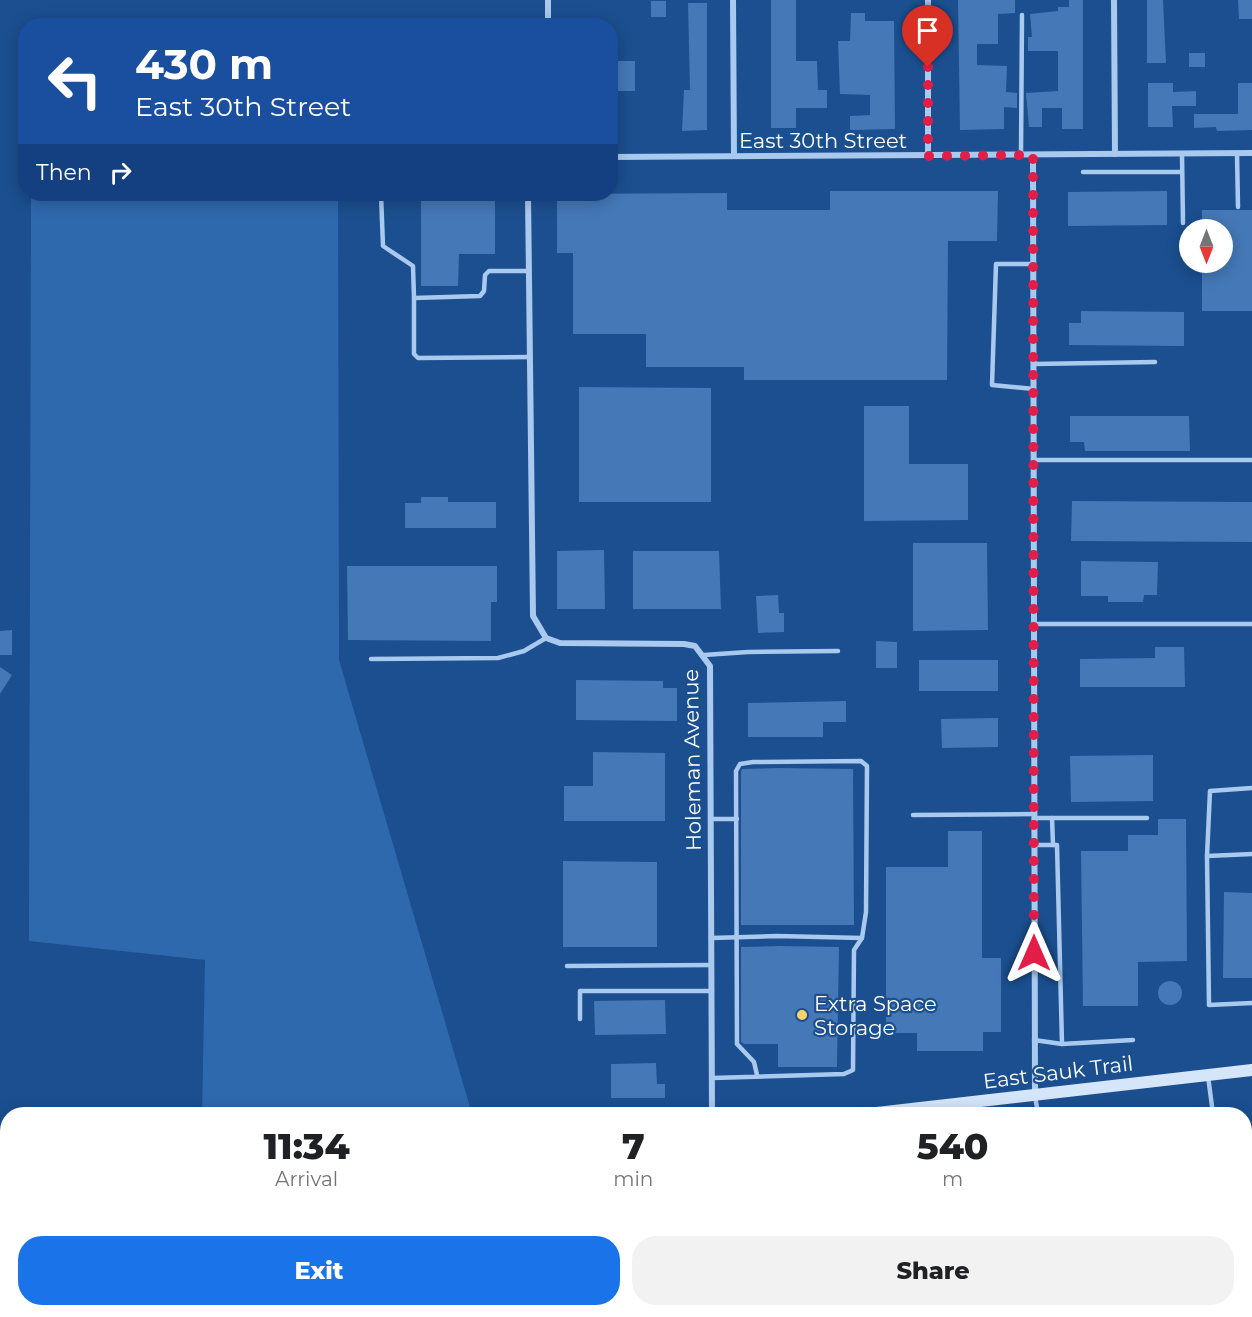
<!DOCTYPE html>
<html lang="en">
<head>
<meta charset="utf-8">
<style>
  body { margin:0; font-family:Montserrat,sans-serif; background:#f2f2f2; color:#202124; height:100vh; display:flex; flex-direction:column; font-size:22px; white-space:nowrap }
  * { box-sizing:border-box; margin:0 }
  p { font-size:20px; color:#757577 }
  .icon { flex:none; width:33px; height:33px; fill:none; stroke:currentColor; stroke-width:2; stroke-linecap:round; stroke-linejoin:round }
  .map { position:relative; flex:1; overflow:hidden }
  .sheet { position:absolute; left:0px; top:1107px; width:1252px; height:210px; display:flex; flex-direction:column; background:#fff; border-radius:24px 24px 0 0; box-shadow:0 3px 15px #0003 }
  .sheet>* { flex:none }
  .guide { position:absolute; left:18px; top:18px; width:600px; height:183px; border-radius:24px; box-shadow:0 3px 15px #0003; background:#1a4fa0; color:#fff; overflow:hidden }
  .needle { width:39px; rotate:180deg }
  .controls { position:absolute; left:1179px; top:219px; display:grid; gap:12px }
  .controls a { display:grid; place-items:center; width:54px; height:54px; border-radius:50%; background:#fff; box-shadow:0 3px 15px #0003; font-size:30px }
  .pin { position:absolute; display:grid; place-items:center; width:51px; height:51px; color:#fff; margin:-62px -26px; border-radius:50% 50% 50% 0; rotate:-45deg; box-shadow:0 0 6px #0007 }
  .pin .icon { rotate:45deg }
  .me { position:absolute; width:66px; margin:-33px; rotate:0deg; stroke-linejoin:round; filter:drop-shadow(0 0 4px #0008) }
  .turn { display:flex; align-items:center; gap:21px; height:126px; padding:0 18px; font-size:27px }
  .turn .icon { width:78px; height:78px; stroke-width:2.5 }
  .turn b { display:block; font-size:42px; line-height:51px }
  .then { display:flex; align-items:center; height:57px; padding:0 18px; background:#0003; gap:12px; font-size:22px }
  .eta { display:flex; justify-content:space-evenly; align-items:center; height:102px; text-align:center }
  .eta b { font-size:36px; font-weight:800; line-height:42px }
  .action { display:flex; gap:12px; margin-top:auto; padding:12px 18px }
  .action a { flex:1; height:69px; border-radius:24px; background:#1a73e8; color:#fff; font-size:24px; font-weight:800; line-height:69px; text-align:center }
  .action a+a { background:#f2f2f2; color:#202124 }
  .map>svg:first-child { display:block }
  .green { fill:#2e69ad }
  .building { fill:#4478b7 }
  .lines { fill:none; stroke-linecap:round; stroke-linejoin:round }
  .service { stroke:#a9c9ee; stroke-width:4.5 }
  .minor { stroke:#a9c9ee; stroke-width:6 }
  .secondary { stroke:#d6e6fa; stroke-width:12 }
  .route { stroke:#e11d48; stroke-width:10; stroke-dasharray:0 18 }
  .poi-dot { fill:#ffd166; stroke:#1b4f8f; stroke-width:2 }
  .labels { text-anchor:middle; dominant-baseline:central; stroke-width:4.5; stroke-linejoin:round; paint-order:stroke }
  .street-label { font-size:21px; fill:#fff; stroke:#1b4f8f }
  .poi-label { font-size:21px; fill:#fff; stroke:#1b4f8f; text-anchor:start }
</style>
</head>
<body>
<div class="map">
<svg width="1252" height="1317" viewBox="0 0 1252 1317">
  <rect width="100%" height="100%" fill="#1b4f8f"/>
  <g class="green">
    <polygon points="31,194 338,194 339,660 472,1114 202,1114 205,960 29,941"/>
    <polygon points="7,1251 8,1310 575,1310 577,1317 0,1317 0,1252"/>
  </g>
  <g class="building">
    <polygon points="771,0 796,0 796,61 817,61 818,90 827,90 827,108 796,108 796,128 771,128"/>
    <polygon points="958,0 1015,0 1015,13 998,14 998,44 977,44 977,65 1007,66 1006,92 1017,93 1017,108 1004,107 1004,129 960,130"/>
    <polygon points="1069,0 1083,0 1083,129 1062,129 1062,108 1042,108 1042,127 1029,127 1026,93 1058,91 1058,51 1028,51 1028,37 1032,37 1030,14 1058,11 1058,7 1069,7"/>
    <polygon points="1147,0 1163,0 1166,63 1147,63"/>
    <polygon points="1238,0 1252,0 1252,19 1239,19"/>
    <rect x="651" y="1" width="15" height="16"/>
    <polygon points="688,3 707,3 707,130 682,131 684,90 690,90"/>
    <polygon points="851,13 865,13 865,21 894,21 895,129 850,130 850,116 870,115 870,95 840,94 838,41 850,41"/>
    <rect x="1189" y="53" width="16" height="14"/>
    <rect x="610" y="61" width="25" height="30"/>
    <polygon points="1148,83 1173,83 1173,92 1196,91 1196,106 1172,106 1173,127 1148,127"/>
    <polygon points="1238,83 1252,83 1252,130 1217,131 1216,127 1194,128 1194,114 1238,114"/>
    <polygon points="830,191 998,191 997,241 948,241 947,380 744,380 744,367 646,367 646,334 573,334 573,253 557,253 557,194 727,193 727,210 830,210"/>
    <polygon points="1167,191 1167,225 1068,226 1068,192"/>
    <polygon points="421,194 495,194 495,254 459,254 458,286 421,286"/>
    <polygon points="1202,210 1252,210 1252,311 1202,311 1202,262 1222,262 1222,230 1202,230"/>
    <polygon points="1081,311 1184,312 1184,346 1069,345 1069,323 1081,323"/>
    <polygon points="579,387 711,388 711,502 579,502"/>
    <polygon points="864,406 909,406 909,464 968,464 968,520 864,521"/>
    <polygon points="1070,416 1189,416 1190,451 1085,451 1084,442 1070,442"/>
    <polygon points="421,497 448,497 448,502 496,502 496,528 405,528 405,503 421,503"/>
    <polygon points="1072,501 1252,502 1252,542 1071,541"/>
    <polygon points="913,543 987,543 988,630 913,631"/>
    <polygon points="604,550 605,609 557,609 557,551"/>
    <polygon points="633,551 719,551 721,609 633,609"/>
    <polygon points="1081,561 1158,562 1157,595 1144,595 1143,602 1108,602 1108,596 1081,596"/>
    <polygon points="347,566 497,566 497,602 491,602 491,641 348,640"/>
    <polygon points="778,595 779,613 784,613 784,632 758,633 756,596"/>
    <polygon points="12,630 12,655 0,655 0,631"/>
    <polygon points="876,641 897,642 897,668 876,668"/>
    <polygon points="1155,647 1184,647 1185,687 1080,687 1080,659 1155,658"/>
    <rect x="919" y="660" width="79" height="31"/>
    <polygon points="0,667 12,675 0,694"/>
    <polygon points="576,680 663,681 663,688 677,688 677,721 576,720"/>
    <polygon points="846,701 846,722 823,722 823,737 748,737 748,703"/>
    <polygon points="998,718 998,747 942,748 941,719"/>
    <polygon points="593,752 665,753 665,821 564,821 564,786 593,786"/>
    <polygon points="1153,755 1153,801 1071,802 1070,756"/>
    <polygon points="778,768 853,769 854,925 741,925 741,772 742,769"/>
    <polygon points="1158,819 1186,819 1187,961 1138,962 1138,1006 1083,1006 1081,851 1128,851 1128,835 1158,835"/>
    <polygon points="948,831 982,831 982,958 1001,958 1001,1032 983,1032 983,1051 917,1051 917,1033 886,1033 886,867 948,867"/>
    <polygon points="563,861 657,862 657,947 563,947"/>
    <polygon points="1224,892 1252,893 1252,978 1223,978"/>
    <polygon points="779,946 839,947 837,1067 778,1067 778,1044 744,1044 741,1042 741,947"/>
    <circle cx="1170" cy="993" r="12"/>
    <polygon points="665,1000 666,1034 595,1035 594,1001"/>
    <polygon points="656,1063 657,1084 665,1084 665,1098 611,1098 611,1064"/>
  </g>
  <g class="lines">
    <g class="service">
      <polyline points="1237,153 1238,207"/>
      <polyline points="1182,154 1183,223"/>
      <polyline points="1021,155 1022,15"/>
      <polyline points="1083,172 1182,172"/>
      <polyline points="381,194 383,246 413,266 414,298 480,296 484,291 485,275 489,271 529,271"/>
      <polyline points="1033,264 996,264 992,385 1034,389"/>
      <polyline points="414,298 414,354 418,358 530,357"/>
      <polyline points="1034,364 1155,362"/>
      <polyline points="1034,460 1252,460"/>
      <polyline points="1034,624 1252,624"/>
      <polyline points="704,655 748,652 838,651"/>
      <polyline points="371,659 498,658 524,651 546,638"/>
      <polyline points="913,815 1034,814"/>
      <polyline points="1034,818 1147,818"/>
      <polyline points="1052,818 1053,845"/>
      <polyline points="711,819 737,819"/>
      <polyline points="1034,845 1057,845 1062,1044"/>
      <polyline points="1252,854 1207,856 1209,1005 1252,1003"/>
      <polyline points="1207,856 1210,791 1252,788"/>
      <polyline points="711,938 777,936 862,938"/>
      <polyline points="567,966 711,965"/>
      <polyline points="580,1019 580,991 712,991"/>
      <polyline points="1034,1040 1062,1044 1133,1040"/>
      <polyline points="1208,1076 1213,1114"/>
      <polyline points="712,1078 844,1074 853,1070 854,950 862,938 866,912 867,766 861,761 753,762 740,764 736,771 737,1044 754,1062 757,1075"/>
      <polyline points="1035,1096 1038,1114"/>
    </g>
    <g class="minor">
      <polyline points="548,0 548,26"/>
      <polyline points="733,0 734,156"/>
      <polyline points="928,0 928,156"/>
      <polyline points="1114,0 1115,154"/>
      <polyline points="1033,155 1035,1094"/>
      <polyline points="610,157 1252,153"/>
      <polyline points="528,194 533,616 546,638 560,643 684,644 695,646 710,666 712,1114"/>
    </g>
    <g class="secondary">
      <polyline points="868,1114 1252,1070"/>
      <polyline points="0,1224 8,1223"/>
    </g>
  </g>
  <g class="lines">
    <polyline class="route" points="928,67 928,156 1033,155 1034,953"/>
  </g>
  <circle class="poi-dot" cx="802" cy="1015" r="6"/>
  <g class="labels">
    <g class="street-label">
      <text x="823" y="140">East 30th Street</text>
      <text transform="translate(692 760) rotate(-91)">Holeman Avenue</text>
      <text transform="translate(1058 1072) rotate(-7)">East Sauk Trail</text>
    </g>
    <g class="poi-label">
      <text x="814" y="1003">Extra Space<tspan x="814" dy="24">Storage</tspan></text>
    </g>
  </g>
</svg>
<div class="controls">
<a><svg class="needle" viewBox="-14 -14 28 28"><path d="M0-13l5 13h-10z" fill="#e53935"/><path d="M0 13l5-13h-10z" fill="#757577"/></svg></a>
</div>
<div class="pin" style="left:928px;top:67px;background:#d93025"><svg class="icon" aria-label="arrive" viewBox="0 0 24 24"><path d="M6 21V4h12l-3 4 3 4H6"/></svg></div>
<svg class="me" style="left:1034px;top:953px" viewBox="-20 -20 40 40"><path d="M0-17L14 15 0 8-14 15z" fill="#e11d48" stroke="#fff" stroke-width="4"/></svg>
<div class="guide">
<div class="turn"><svg class="icon" aria-label="left" viewBox="0 0 24 24"><path d="M17 20v-9H6M10 6l-5 5 5 5"/></svg><div><b>430 m</b>East 30th Street</div></div>
<div class="then">Then<svg class="icon" aria-label="right" viewBox="0 0 24 24"><path d="M7 20v-9h11M14 6l5 5-5 5"/></svg></div>
</div>
<section class="sheet">
<div class="eta">
<div><b>11:34</b><p>Arrival</p></div>
<div><b>7</b><p>min</p></div>
<div><b>540</b><p>m</p></div>
</div>
<div class="action"><a>Exit</a><a>Share</a></div>
</section>
</div>
</body>
</html>
